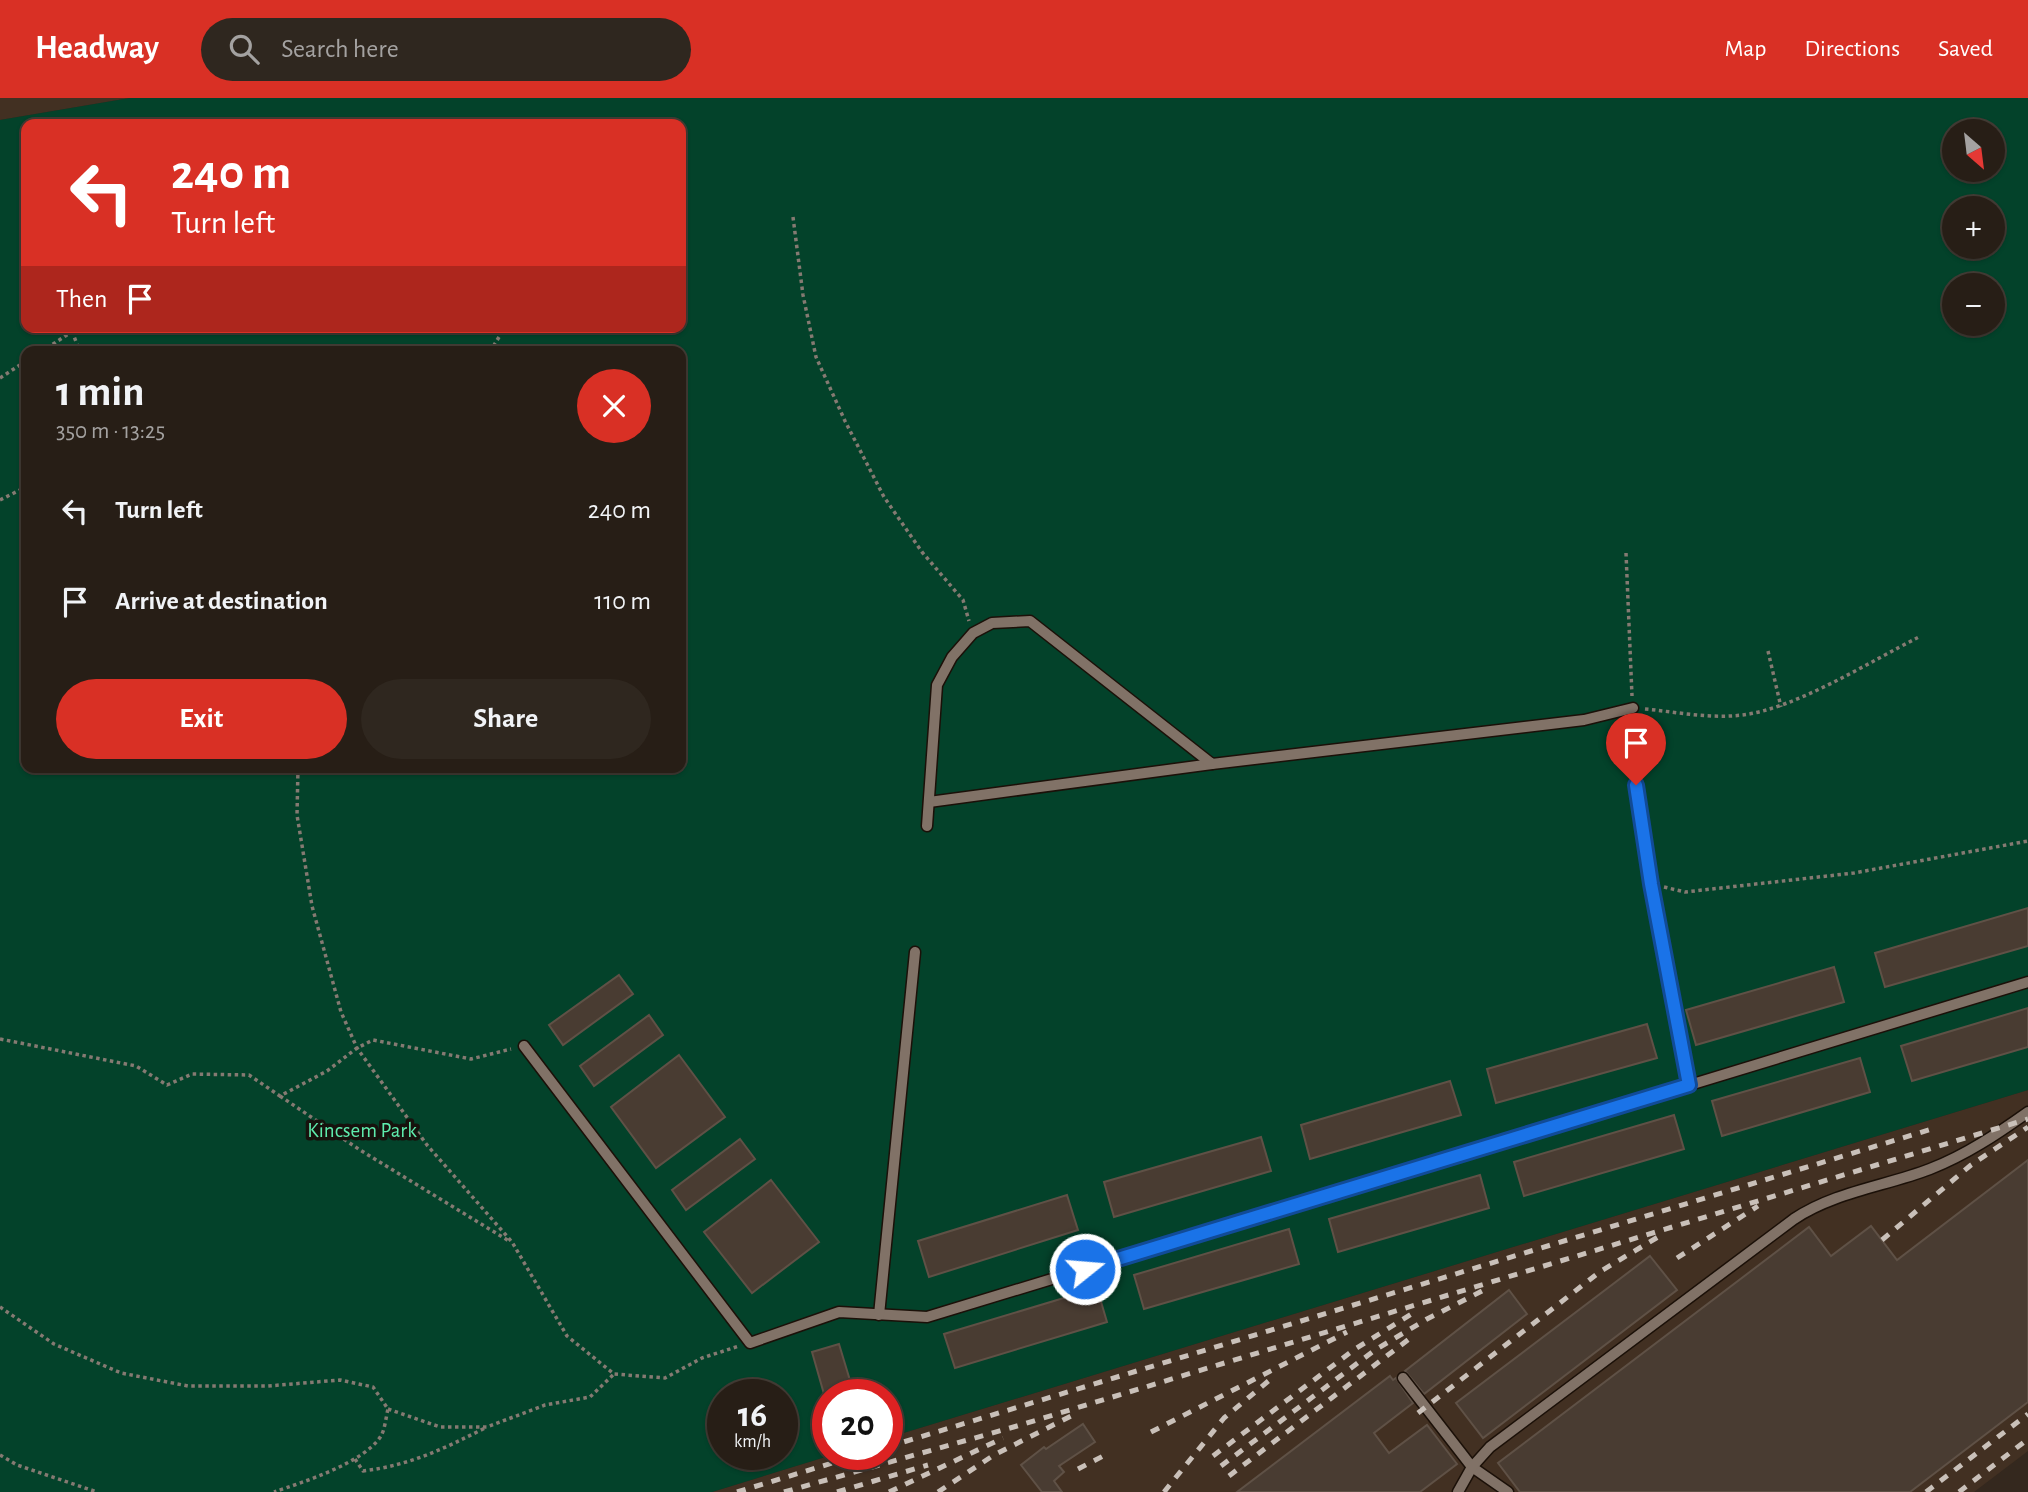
<!DOCTYPE html>
<html lang="en">
<head>
<meta charset="utf-8">
<style>
  body { margin:0; font-family:"Alegreya Sans",sans-serif; background:#2f271f; color:#f1f3f6; height:100vh; display:flex; flex-direction:column; font-size:26px; white-space:nowrap }
  * { box-sizing:border-box; margin:0 }
  p { font-size:23px; color:#a4a2a1 }
  .icon { flex:none; width:38px; height:38px; fill:none; stroke:currentColor; stroke-width:2; stroke-linecap:round; stroke-linejoin:round }
  .map { position:relative; flex:1; overflow:hidden }
  .panel { position:absolute; left:21px; top:248px; width:665px; height:427px; display:flex; flex-direction:column; background:#271e16; border-radius:14px; box-shadow:0 2px 5px #0004,0 0 0 2px #433c35 }
  .panel>* { flex:none }
  .top-card { position:absolute; left:21px; top:21px; width:665px; height:214px; border-radius:14px; box-shadow:0 2px 5px #0004,0 0 0 2px #433c35; background:#d93025; color:#fff; overflow:hidden }
  .needle { width:46px; rotate:152deg }
  .fabs { position:absolute; left:1942px; top:21px; display:grid; gap:14px }
  .fabs a { display:grid; place-items:center; width:63px; height:63px; border-radius:50%; background:#271e16; box-shadow:0 2px 5px #0004,0 0 0 2px #433c35; font-size:35px }
  .speed { position:absolute; left:707px; top:1281px; display:flex; gap:14px; font-size:35px; font-weight:700; text-align:center }
  .speed>* { display:grid; place-content:center; width:91px; height:91px; border-radius:50%; background:#271e16; box-shadow:0 2px 5px #0004,0 0 0 2px #433c35; line-height:1 }
  .speed small { font-size:18px; font-weight:400 }
  .speed .limit { border:10px solid #d22; background:#fff; color:#111 }
  .pin { position:absolute; display:grid; place-items:center; width:60px; height:60px; color:#fff; margin:-72px -30px; border-radius:50% 50% 50% 0; rotate:-45deg; box-shadow:0 0 7px #0007 }
  .pin .icon { rotate:45deg }
  .me { position:absolute; width:77px; margin:-38px; rotate:73deg; stroke-linejoin:round; filter:drop-shadow(0 0 5px #0008) }
  .turn { display:flex; align-items:center; gap:24px; height:147px; padding:0 35px; font-size:32px }
  .turn .icon { width:91px; height:91px; stroke-width:2.5 }
  .turn b { display:block; font-size:49px; line-height:60px }
  .then { display:flex; align-items:center; height:66px; padding:0 35px; background:#0003; gap:14px; font-size:26px }
  .round { display:grid; place-items:center; flex:none; width:74px; height:74px; border-radius:37px; background:#2f271f }
  .summary { display:flex; align-items:center; justify-content:space-between; height:119px; padding:0 35px }
  h1 { font-size:42px; font-weight:700; line-height:52px }
  .action { display:flex; gap:14px; margin-top:auto; padding:14px 35px }
  .action a { flex:1; height:80px; border-radius:42px; background:#d93025; color:#fff; font-size:28px; font-weight:700; line-height:80px; text-align:center }
  .action a+a { background:#2f271f; color:#f1f3f6 }
  ul { padding:0; list-style:none }
  li { display:flex; align-items:center; gap:21px; height:91px; padding:0 35px }
  li div { flex:1 }
  li b { display:block; font-size:26px }
  li em { font-style:normal }
  header { display:flex; align-items:center; gap:42px; box-sizing:border-box; height:98px; padding:0 35px; background:#d93025; color:#fff }
  header strong { font-size:33px }
  nav { display:flex; gap:38px; margin-inline-start:auto; font-size:24px }
  .search { width:490px; height:63px; background:#2f271f; display:flex; align-items:center; gap:18px; box-sizing:border-box; padding:0 24px; border-radius:38px; color:#a4a2a1; font-size:26px }
  .map>svg:first-child { display:block }
  .built { fill:#423022 }
  .green { fill:#03422a; fill-rule:evenodd }
  .building { fill:#493c32; stroke:#5f5146; stroke-width:2 }
  .lines { fill:none; stroke-linecap:round; stroke-linejoin:round }
  .lane-casing { stroke:#1b1008; stroke-width:13 }
  .path { stroke:#857a72; stroke-width:3.5; stroke-dasharray:3.5 3.5; stroke-linecap:butt }
  .lane { stroke:#817267; stroke-width:10 }
  .rail { stroke:#c9c0b9; stroke-width:5; stroke-dasharray:9 9; stroke-linecap:butt }
  .route-casing { stroke:#114b97; stroke-width:18 }
  .route { stroke:#1a73e8; stroke-width:12 }
  .labels { text-anchor:middle; dominant-baseline:central; stroke-width:7; stroke-linejoin:round; paint-order:stroke }
  .park-label { font-size:21px; fill:#5eecad; stroke:#17120d }
</style>
</head>
<body>
<header>
<strong>Headway</strong>
<div class="search"><svg class="icon" aria-label="search" viewBox="0 0 24 24"><circle cx="10" cy="10" r="6"/><path d="M15 15l6 6"/></svg>Search here</div>
<nav><a>Map</a><a>Directions</a><a>Saved</a></nav>
</header>
<div class="map">
<svg width="2028" height="1394" viewBox="0 0 2028 1394">
  <rect width="100%" height="100%" fill="#34281e"/>
  <g class="built">
    <polygon points="0,0 130,0 0,22"/>
    <polygon points="2028,992 2028,1353 1974,1394 712,1394 835,1356 887,1356 887,1340"/>
  </g>
  <path class="green" d="M130 0H2028V992L887 1340V1297H828V1356H835L712 1394H0V22ZM26 26H681V229H26ZM1955 33H1993V72H1955ZM1955 110H1993V149H1955ZM1955 187H1993V226H1955ZM26 254H681V670H26ZM723 1297H782V1356H723Z"/>
  <g class="building">
    <polygon points="2028,810 2028,848 1885,889 1875,855"/>
    <polygon points="1834,869 1844,904 1696,947 1686,912"/>
    <polygon points="619,877 633,896 563,947 549,927"/>
    <polygon points="2028,910 2028,949 1912,983 1901,948"/>
    <polygon points="649,917 663,937 594,988 580,968"/>
    <polygon points="1647,926 1657,960 1496,1005 1487,971"/>
    <polygon points="679,957 725,1019 656,1070 611,1009"/>
    <polygon points="1860,960 1870,994 1722,1038 1712,1003"/>
    <polygon points="1450,983 1461,1017 1310,1061 1301,1027"/>
    <polygon points="1674,1017 1684,1051 1524,1098 1514,1064"/>
    <polygon points="1261,1039 1271,1073 1114,1119 1104,1084"/>
    <polygon points="740,1041 755,1061 686,1112 672,1092"/>
    <polygon points="2028,1062 2028,1304 1910,1394 1520,1394 1498,1365 1809,1129 1831,1158 1871,1128 1897,1162"/>
    <polygon points="1480,1077 1489,1110 1338,1154 1329,1121"/>
    <polygon points="771,1082 819,1144 752,1195 704,1134"/>
    <polygon points="1067,1097 1078,1132 929,1179 918,1143"/>
    <polygon points="1289,1131 1299,1166 1144,1211 1134,1177"/>
    <polygon points="1650,1158 1677,1192 1483,1340 1456,1305"/>
    <polygon points="1097,1190 1107,1224 955,1270 944,1236"/>
    <polygon points="1509,1192 1527,1216 1424,1296 1405,1273"/>
    <polygon points="839,1246 852,1289 824,1296 812,1254"/>
    <polygon points="1390,1278 1393,1282 1396,1280 1413,1305 1374,1335 1389,1355 1427,1327 1457,1366 1420,1394 1237,1394"/>
    <polygon points="1083,1326 1095,1344 1059,1368 1064,1374 1054,1383 1062,1394 1042,1394 1021,1367 1044,1349 1046,1351"/>
  </g>
  <g class="lines">
    <g class="lane-casing">
      <g id="lane">
        <polyline points="1636,687 1649,778 1689,987"/>
        <polyline points="929,704 1212,666"/>
        <polyline points="927,728 937,587 952,559 973,535 992,525 1030,523 1212,666 1584,622 1633,610"/>
        <polyline points="524,948 750,1245 839,1214 927,1219 2028,884"/>
        <polyline points="879,1217 915,854"/>
        <polyline points="1403,1280 1472,1369 1508,1394"/>
        <path d="M1458 1394 1472 1369 1490 1349 1794 1121C1834 1094 1886 1088 1930 1071 1966 1057 1997 1036 2028 1014"/>
      </g>
    </g>
    <g class="path">
      <polyline points="793,119 803,197 816,259 845,323 884,399 922,454 963,502 969,523"/>
      <polyline points="72,233 80,254"/>
      <polyline points="41,254 79,229"/>
      <polyline points="490,254 505,229"/>
      <polyline points="0,280 26,263"/>
      <polyline points="0,402 26,389"/>
      <polyline points="1626,455 1632,598"/>
      <polyline points="1768,553 1781,609"/>
      <path d="M1645 611C1677 614 1709 621 1742 617 1795 611 1869 564 1919 539"/>
      <polyline points="1634,623 1636,675"/>
      <polyline points="298,670 297,717 312,808 341,914 357,950 427,1047 512,1144 567,1238 614,1276 665,1280 702,1260 739,1248"/>
      <polyline points="1664,789 1685,794 1854,775 2028,743"/>
      <polyline points="0,941 136,968 167,987 192,976 249,977 280,998 327,973 357,950 373,942 471,961 511,951"/>
      <polyline points="280,998 360,1052 509,1143"/>
      <path d="M0 1209 54 1246 121 1275 188 1288H268L340 1282 373 1289 388 1311C386 1319 385 1331 381 1338 364 1365 303 1384 274 1394"/>
      <polyline points="388,1311 440,1329 487,1329 545,1307 590,1299 614,1276"/>
      <polyline points="0,1357 17,1367 97,1394"/>
      <path d="M355 1361 363 1373C411 1367 443 1351 485 1330"/>
    </g>
    <use href="#lane" class="lane"/>
    <g class="rail">
      <polyline points="1882,1142 1971,1067 2028,1029"/>
      <polyline points="1677,1160 1758,1108"/>
      <polyline points="1418,1315 1601,1173 1658,1139"/>
      <polyline points="1151,1334 1347,1234"/>
      <polyline points="887,1349 1932,1031"/>
      <polyline points="1213,1358 1355,1251 1418,1212"/>
      <polyline points="1221,1368 1375,1252 1427,1221 1482,1193"/>
      <polyline points="1078,1371 1109,1355"/>
      <polyline points="1229,1378 1413,1238"/>
      <polyline points="737,1394 862,1356"/>
      <polyline points="784,1394 1017,1328 2028,1021"/>
      <polyline points="837,1394 928,1367"/>
      <polyline points="889,1394 1003,1340"/>
      <polyline points="938,1394 994,1357 1071,1318"/>
      <polyline points="1164,1394 1224,1320 1272,1280"/>
      <polyline points="1926,1394 2028,1316"/>
      <polyline points="1959,1394 2028,1341"/>
    </g>
  </g>
  <g class="lines">
    <g class="route-casing">
      <polyline id="route" points="1085,1171 1689,987 1651,786 1636,687"/>
    </g>
    <use href="#route" class="route"/>
  </g>
  <g class="labels">
    <g class="park-label">
      <text x="362" y="1032">Kincsem Park</text>
    </g>
  </g>
</svg>
<div class="fabs">
<a><svg class="needle" viewBox="-14 -14 28 28"><path d="M0-13l5 13h-10z" fill="#e53935"/><path d="M0 13l5-13h-10z" fill="#a4a2a1"/></svg></a>
<a>+</a>
<a>−</a>
</div>
<div class="speed"><div>16<small>km/h</small></div><div class="limit">20</div></div>
<div class="pin" style="left:1636px;top:687px;background:#d93025"><svg class="icon" aria-label="arrive" viewBox="0 0 24 24"><path d="M6 21V4h12l-3 4 3 4H6"/></svg></div>
<svg class="me" style="left:1085px;top:1171px" viewBox="-20 -20 40 40"><circle r="17" fill="#1a73e8" stroke="#fff" stroke-width="3"/><path d="M0-11L8 9 0 5-8 9z" fill="#fff"/></svg>
<div class="top-card">
<div class="turn"><svg class="icon" aria-label="left" viewBox="0 0 24 24"><path d="M17 20v-9H6M10 6l-5 5 5 5"/></svg><div><b>240 m</b>Turn left</div></div>
<div class="then">Then<svg class="icon" aria-label="arrive" viewBox="0 0 24 24"><path d="M6 21V4h12l-3 4 3 4H6"/></svg></div>
</div>
<section class="panel">
<div class="summary"><div><h1>1 min</h1><p>350 m · 13:25</p></div><a class="round" style="background:#d93025;color:#fff"><svg class="icon" aria-label="close" viewBox="0 0 24 24"><path d="M6 6l12 12M18 6L6 18"/></svg></a></div>
<ul>
<li><svg class="icon" aria-label="left" viewBox="0 0 24 24"><path d="M17 20v-9H6M10 6l-5 5 5 5"/></svg><div><b>Turn left</b></div><em>240 m</em></li>
<li><svg class="icon" aria-label="arrive" viewBox="0 0 24 24"><path d="M6 21V4h12l-3 4 3 4H6"/></svg><div><b>Arrive at destination</b></div><em>110 m</em></li>
</ul>
<div class="action"><a>Exit</a><a>Share</a></div>
</section>
</div>
</body>
</html>
